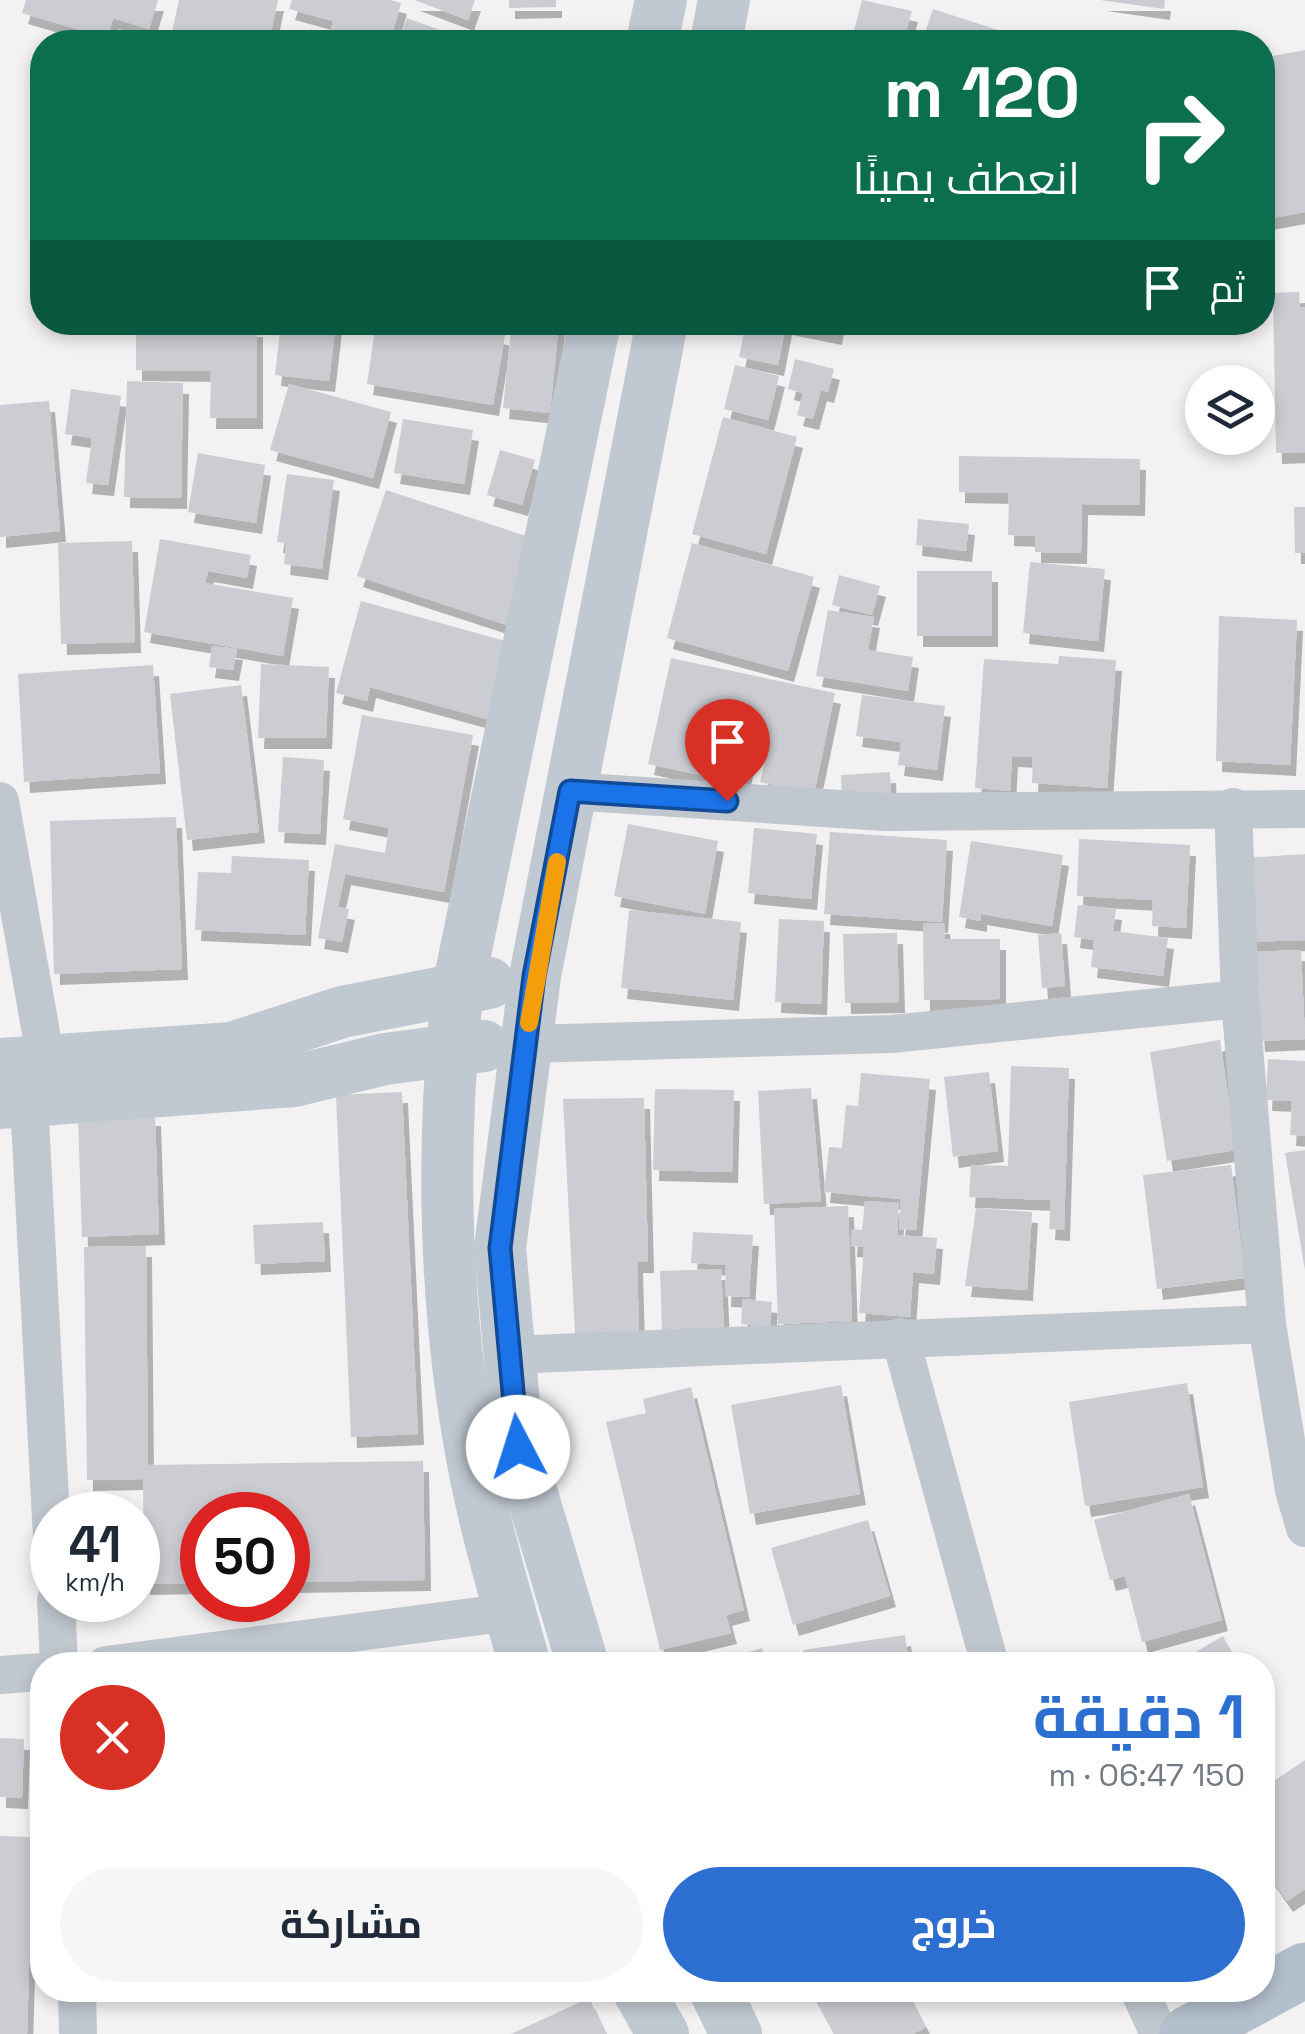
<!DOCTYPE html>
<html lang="ar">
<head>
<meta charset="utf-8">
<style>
  body { margin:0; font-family:"Space Grotesk",Cairo,sans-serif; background:#f6f6f7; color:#1f2937; direction:rtl; height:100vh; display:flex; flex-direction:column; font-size:38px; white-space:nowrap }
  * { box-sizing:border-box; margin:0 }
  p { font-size:32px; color:#747a83 }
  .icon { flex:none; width:55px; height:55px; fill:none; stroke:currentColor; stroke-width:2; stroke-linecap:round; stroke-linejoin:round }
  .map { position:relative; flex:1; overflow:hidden; direction:ltr }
  .panel { position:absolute; left:30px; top:1652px; width:1245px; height:350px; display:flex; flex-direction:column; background:#fff; border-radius:40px; box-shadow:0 5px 15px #0003; direction:rtl }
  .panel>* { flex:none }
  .top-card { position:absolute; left:30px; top:30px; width:1245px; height:305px; border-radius:40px; box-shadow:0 5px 15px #0003; direction:rtl; background:#0b6e4f; color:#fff; overflow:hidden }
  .controls { position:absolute; left:1185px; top:365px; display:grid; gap:20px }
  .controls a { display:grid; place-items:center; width:90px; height:90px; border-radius:50%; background:#fff; box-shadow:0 5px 15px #0003; font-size:50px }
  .speed { position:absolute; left:30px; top:1492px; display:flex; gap:20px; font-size:50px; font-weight:700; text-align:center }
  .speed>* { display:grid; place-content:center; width:130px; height:130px; border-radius:50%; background:#fff; box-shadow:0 5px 15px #0003; line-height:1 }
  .speed small { font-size:25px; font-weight:400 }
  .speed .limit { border:15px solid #d22; background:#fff; color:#111 }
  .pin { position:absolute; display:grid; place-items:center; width:85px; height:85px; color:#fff; margin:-102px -42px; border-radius:50% 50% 50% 0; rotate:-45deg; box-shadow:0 0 10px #0007 }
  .pin .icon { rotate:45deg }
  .me { position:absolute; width:110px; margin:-55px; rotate:355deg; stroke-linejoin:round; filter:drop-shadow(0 0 8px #0008) }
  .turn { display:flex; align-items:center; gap:35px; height:210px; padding:0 30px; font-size:45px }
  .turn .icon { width:130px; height:130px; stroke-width:2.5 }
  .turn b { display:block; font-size:70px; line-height:85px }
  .then { display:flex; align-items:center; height:95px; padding:0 30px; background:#0003; gap:20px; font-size:38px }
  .round { display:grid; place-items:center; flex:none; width:105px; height:105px; border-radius:52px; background:#f6f6f7 }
  .overview { display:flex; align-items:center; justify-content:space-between; height:170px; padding:0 30px }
  h1 { font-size:60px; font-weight:700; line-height:75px; color:#2d6fd0 }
  .primary-button { display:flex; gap:20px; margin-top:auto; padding:20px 30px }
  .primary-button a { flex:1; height:115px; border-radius:60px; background:#2d6fd0; color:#fff; font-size:40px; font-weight:700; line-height:115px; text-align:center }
  .primary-button a+a { background:#f6f6f7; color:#1f2937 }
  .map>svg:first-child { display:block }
  .building { fill:#cbcdd2; filter:url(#shadow) }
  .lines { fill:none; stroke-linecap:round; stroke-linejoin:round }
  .street { stroke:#c0c7ce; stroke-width:38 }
  .secondary { stroke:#c0c8d2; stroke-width:52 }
  .primary { stroke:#b3bfcc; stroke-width:55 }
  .route-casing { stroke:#114b97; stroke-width:25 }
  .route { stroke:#1a73e8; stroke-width:18 }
  .slow { stroke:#f59e0b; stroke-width:18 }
</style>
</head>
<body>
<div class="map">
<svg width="1305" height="2034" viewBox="0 0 1305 2034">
  <defs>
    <filter id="shadow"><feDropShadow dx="6" dy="11" stdDeviation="0" flood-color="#0004"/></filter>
  </defs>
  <rect width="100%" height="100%" fill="#f3f1f1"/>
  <g class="building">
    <polygon points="26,0 158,0 149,29 113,18 107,38 22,13"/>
    <polygon points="179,0 278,0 269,42 201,42 171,36"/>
    <polygon points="292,0 390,0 401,3 390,42 354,42 329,36 333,21 289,9"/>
    <polygon points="414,0 475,0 468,20"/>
    <polygon points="509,0 556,0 556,7 509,8"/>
    <polygon points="862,0 912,11 903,42 851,42"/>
    <polygon points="1100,0 1165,0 1164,9"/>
    <polygon points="933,9 1001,31 998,42 922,42"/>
    <polygon points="407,18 473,42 398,42"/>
    <polygon points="1305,50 1305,212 1262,220 1262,58"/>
    <polygon points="1299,292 1300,307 1305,307 1305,452 1276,453 1273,293"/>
    <polygon points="281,322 336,322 329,381 275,375"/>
    <polygon points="376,322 491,322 489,331 505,335 493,405 367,384"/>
    <polygon points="512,322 559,322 550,413 503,408"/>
    <polygon points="746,322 838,322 836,334 786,324 778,365 739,357"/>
    <polygon points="136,326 257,326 257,418 210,418 211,371 136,370"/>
    <polygon points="795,359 834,369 828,392 821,390 813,419 797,415 803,393 788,389"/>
    <polygon points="735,365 779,376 768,420 724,409"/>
    <polygon points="127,381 183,383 181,498 124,497"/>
    <polygon points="289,384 391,412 373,478 270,450"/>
    <polygon points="71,389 121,396 108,485 86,483 92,438 65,434"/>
    <polygon points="49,401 60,531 0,537 0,405"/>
    <polygon points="723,417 797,437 766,554 692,534"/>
    <polygon points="403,419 473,430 464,484 394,473"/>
    <polygon points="500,450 535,460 522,505 487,495"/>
    <polygon points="198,453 265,465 256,523 188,512"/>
    <polygon points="959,456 1140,459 1139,505 1082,504 1081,553 1035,552 1035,536 1008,535 1009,493 959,492"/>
    <polygon points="287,474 334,480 322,569 284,564 286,543 277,542"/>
    <polygon points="386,490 538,540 510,626 357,576"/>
    <polygon points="1294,507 1305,507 1305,553 1295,553"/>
    <polygon points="918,519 969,524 966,551 916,545"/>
    <polygon points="160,539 251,555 247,578 208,571 205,583 293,598 283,656 144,632"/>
    <polygon points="132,541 135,642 61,644 58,543"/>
    <polygon points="692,543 814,577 788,671 667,638"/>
    <polygon points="1030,562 1105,569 1098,641 1023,633"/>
    <rect x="917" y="571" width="75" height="65"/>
    <polygon points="839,575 880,586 872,615 832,605"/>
    <polygon points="361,601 509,642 487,719 370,687 367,701 336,693"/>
    <polygon points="828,610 874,617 868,650 913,657 908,691 816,676"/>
    <polygon points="1219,616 1297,620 1290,765 1216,761"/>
    <polygon points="212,646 237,649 233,670 209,667"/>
    <polygon points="1059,656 1116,660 1107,788 1032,783 1033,757 1012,756 1010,791 975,788 984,659 1058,664"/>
    <polygon points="671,658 835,693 814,794 760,782 768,747 752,743 743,784 648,764"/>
    <polygon points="261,664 329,667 326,738 258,738"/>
    <polygon points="153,665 160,773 24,782 18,674"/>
    <polygon points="241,685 259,832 187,840 170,694"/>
    <polygon points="862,695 945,706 937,770 898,765 901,742 856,736"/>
    <polygon points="362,715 473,735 444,892 345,874 338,907 349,909 342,942 318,938 335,844 385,853 389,828 343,819"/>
    <polygon points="283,757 324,760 320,834 278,832"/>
    <polygon points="890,772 891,793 842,796 841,775"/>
    <polygon points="176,817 182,969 54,974 50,821"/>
    <polygon points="628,824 718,841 705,914 614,896"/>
    <polygon points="754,828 817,834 811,899 748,893"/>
    <polygon points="830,832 947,840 942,922 824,914"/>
    <polygon points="1079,839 1190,845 1186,928 1152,926 1153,900 1077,896"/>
    <polygon points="971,841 1063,855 1052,926 981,914 981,921 959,917"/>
    <polygon points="1305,854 1305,940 1246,942 1243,858"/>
    <polygon points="232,856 309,860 305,935 195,930 198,872 231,873"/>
    <polygon points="1078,905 1116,909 1113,931 1168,938 1163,976 1091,967 1094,940 1074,937"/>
    <polygon points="629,910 741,922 733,1000 621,988"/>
    <polygon points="779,919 824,921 821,1004 775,1002"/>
    <polygon points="944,923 945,939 1000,939 1000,999 924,1000 923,924"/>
    <polygon points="897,933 899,1002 845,1003 843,934"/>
    <polygon points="1061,933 1065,986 1042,988 1038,935"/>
    <polygon points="1301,950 1305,1039 1259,1041 1254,952"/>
    <polygon points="1220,1040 1236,1150 1167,1161 1150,1052"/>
    <polygon points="1268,1059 1305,1061 1305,1136 1290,1135 1292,1101 1266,1100"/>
    <polygon points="1011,1066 1069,1068 1064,1230 1049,1229 1051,1200 969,1197 971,1165 1008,1166"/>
    <polygon points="989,1072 998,1151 953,1157 944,1077"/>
    <polygon points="861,1073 930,1079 916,1230 899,1229 901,1199 824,1192 829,1147 842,1148 846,1105 858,1106"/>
    <polygon points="811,1088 821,1201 764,1204 758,1091"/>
    <polygon points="655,1089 734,1090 732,1172 653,1170"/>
    <polygon points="402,1092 418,1434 351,1437 336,1095"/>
    <polygon points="644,1098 648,1262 637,1262 639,1333 575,1334 563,1099"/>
    <polygon points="155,1115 159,1234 82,1237 78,1118"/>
    <polygon points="1305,1150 1305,1270 1285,1153"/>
    <polygon points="1231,1165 1245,1278 1157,1289 1143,1175"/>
    <polygon points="865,1201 899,1203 897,1235 937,1238 934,1274 913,1272 910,1317 859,1313 864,1247 851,1246 852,1229 862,1230"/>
    <polygon points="848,1206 852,1321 778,1324 774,1209"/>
    <polygon points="976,1208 1032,1212 1027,1290 965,1286"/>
    <polygon points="323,1222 325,1261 255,1264 253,1225"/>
    <polygon points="693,1232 753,1235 749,1297 725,1296 726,1265 691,1263"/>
    <polygon points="146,1246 148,1465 423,1461 425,1580 288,1582 288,1515 202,1515 202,1583 144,1584 143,1479 87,1480 84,1247"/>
    <polygon points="721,1269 724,1328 662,1330 660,1271"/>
    <polygon points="743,1299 772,1302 770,1327 741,1324"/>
    <polygon points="1187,1383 1203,1487 1085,1506 1069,1402"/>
    <polygon points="841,1385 860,1494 750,1514 731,1405"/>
    <polygon points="691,1387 744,1610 726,1615 731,1633 660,1650 606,1422 646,1413 643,1399"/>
    <polygon points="1189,1494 1222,1620 1142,1642 1125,1576 1110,1580 1094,1520"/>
    <polygon points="868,1520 890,1596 793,1625 771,1548"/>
    <polygon points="905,1635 909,1665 805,1665 803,1650"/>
    <polygon points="1223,1636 1239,1665 1173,1665"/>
    <polygon points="762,1648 767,1665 706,1665 706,1664"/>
    <polygon points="0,1738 24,1739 22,1798 0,1797"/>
    <polygon points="1305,1760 1305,1889 1287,1901 1262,1865 1262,1789"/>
    <polygon points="0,1836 33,1837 27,2034 0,2034"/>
    <polygon points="810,1990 907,1990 926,2027 913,2034 834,2034"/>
    <polygon points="589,1998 606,2034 511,2034"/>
  </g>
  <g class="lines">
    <g class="street">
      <polyline points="570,791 884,812 1305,809"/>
      <polyline points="0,801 46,1061"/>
      <polyline points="527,1044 891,1034 1240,999"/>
      <polyline points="29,1101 52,1538"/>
      <polyline points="1267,1324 1294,1490 1305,1528"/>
      <polyline points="900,1337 990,1665"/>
      <polyline points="509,1355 1267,1324 1240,999 1233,807"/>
      <polyline points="56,1600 59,1665"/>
      <polyline points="106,1665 510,1612"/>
      <polyline points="0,1675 42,1672"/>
      <polyline points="77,1990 78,2034"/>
      <polyline points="1139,1990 1159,2034"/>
    </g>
    <g class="secondary">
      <polyline points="652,42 661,0"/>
      <polyline points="716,42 724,0"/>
      <polyline points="0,1064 232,1048 342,1012 489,983"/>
      <polyline points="0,1103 294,1081 385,1059 484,1046"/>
      <path d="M525 1665C507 1602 488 1538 475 1473 444 1315 440 1148 458 988L595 322"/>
      <polyline points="583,1665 518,1447 500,1248 535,976 662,322"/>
      <polyline points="638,1990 663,2034"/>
      <polyline points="715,1990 736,2034"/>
    </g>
    <polyline class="primary" points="1187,2034 1305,1970"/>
  </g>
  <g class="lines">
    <g class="route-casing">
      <polyline id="route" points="518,1447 500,1248 534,976 570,791 727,801"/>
    </g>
    <use href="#route" class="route"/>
    <polyline class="slow" points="529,1023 557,862"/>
  </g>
</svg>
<div class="controls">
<a><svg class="icon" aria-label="layers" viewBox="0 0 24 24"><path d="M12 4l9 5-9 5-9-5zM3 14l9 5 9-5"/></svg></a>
</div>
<div class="speed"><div>41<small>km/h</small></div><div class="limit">50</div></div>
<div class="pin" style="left:727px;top:801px;background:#d93025"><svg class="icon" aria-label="arrive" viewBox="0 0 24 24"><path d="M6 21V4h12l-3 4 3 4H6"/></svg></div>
<svg class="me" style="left:518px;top:1447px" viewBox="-20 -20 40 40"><circle r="19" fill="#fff"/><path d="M0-13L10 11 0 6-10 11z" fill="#1a73e8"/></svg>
<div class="top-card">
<div class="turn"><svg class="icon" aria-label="right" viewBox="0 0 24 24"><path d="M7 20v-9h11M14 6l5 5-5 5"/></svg><div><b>120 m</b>انعطف يمينًا</div></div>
<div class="then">ثم<svg class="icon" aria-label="arrive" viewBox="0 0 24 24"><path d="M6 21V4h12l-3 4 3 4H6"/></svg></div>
</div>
<section class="panel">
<div class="overview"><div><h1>1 دقيقة</h1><p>150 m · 06:47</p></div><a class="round" style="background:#d93025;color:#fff"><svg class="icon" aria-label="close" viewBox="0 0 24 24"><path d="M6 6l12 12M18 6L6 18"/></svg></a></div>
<div class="primary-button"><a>خروج</a><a>مشاركة</a></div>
</section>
</div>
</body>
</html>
